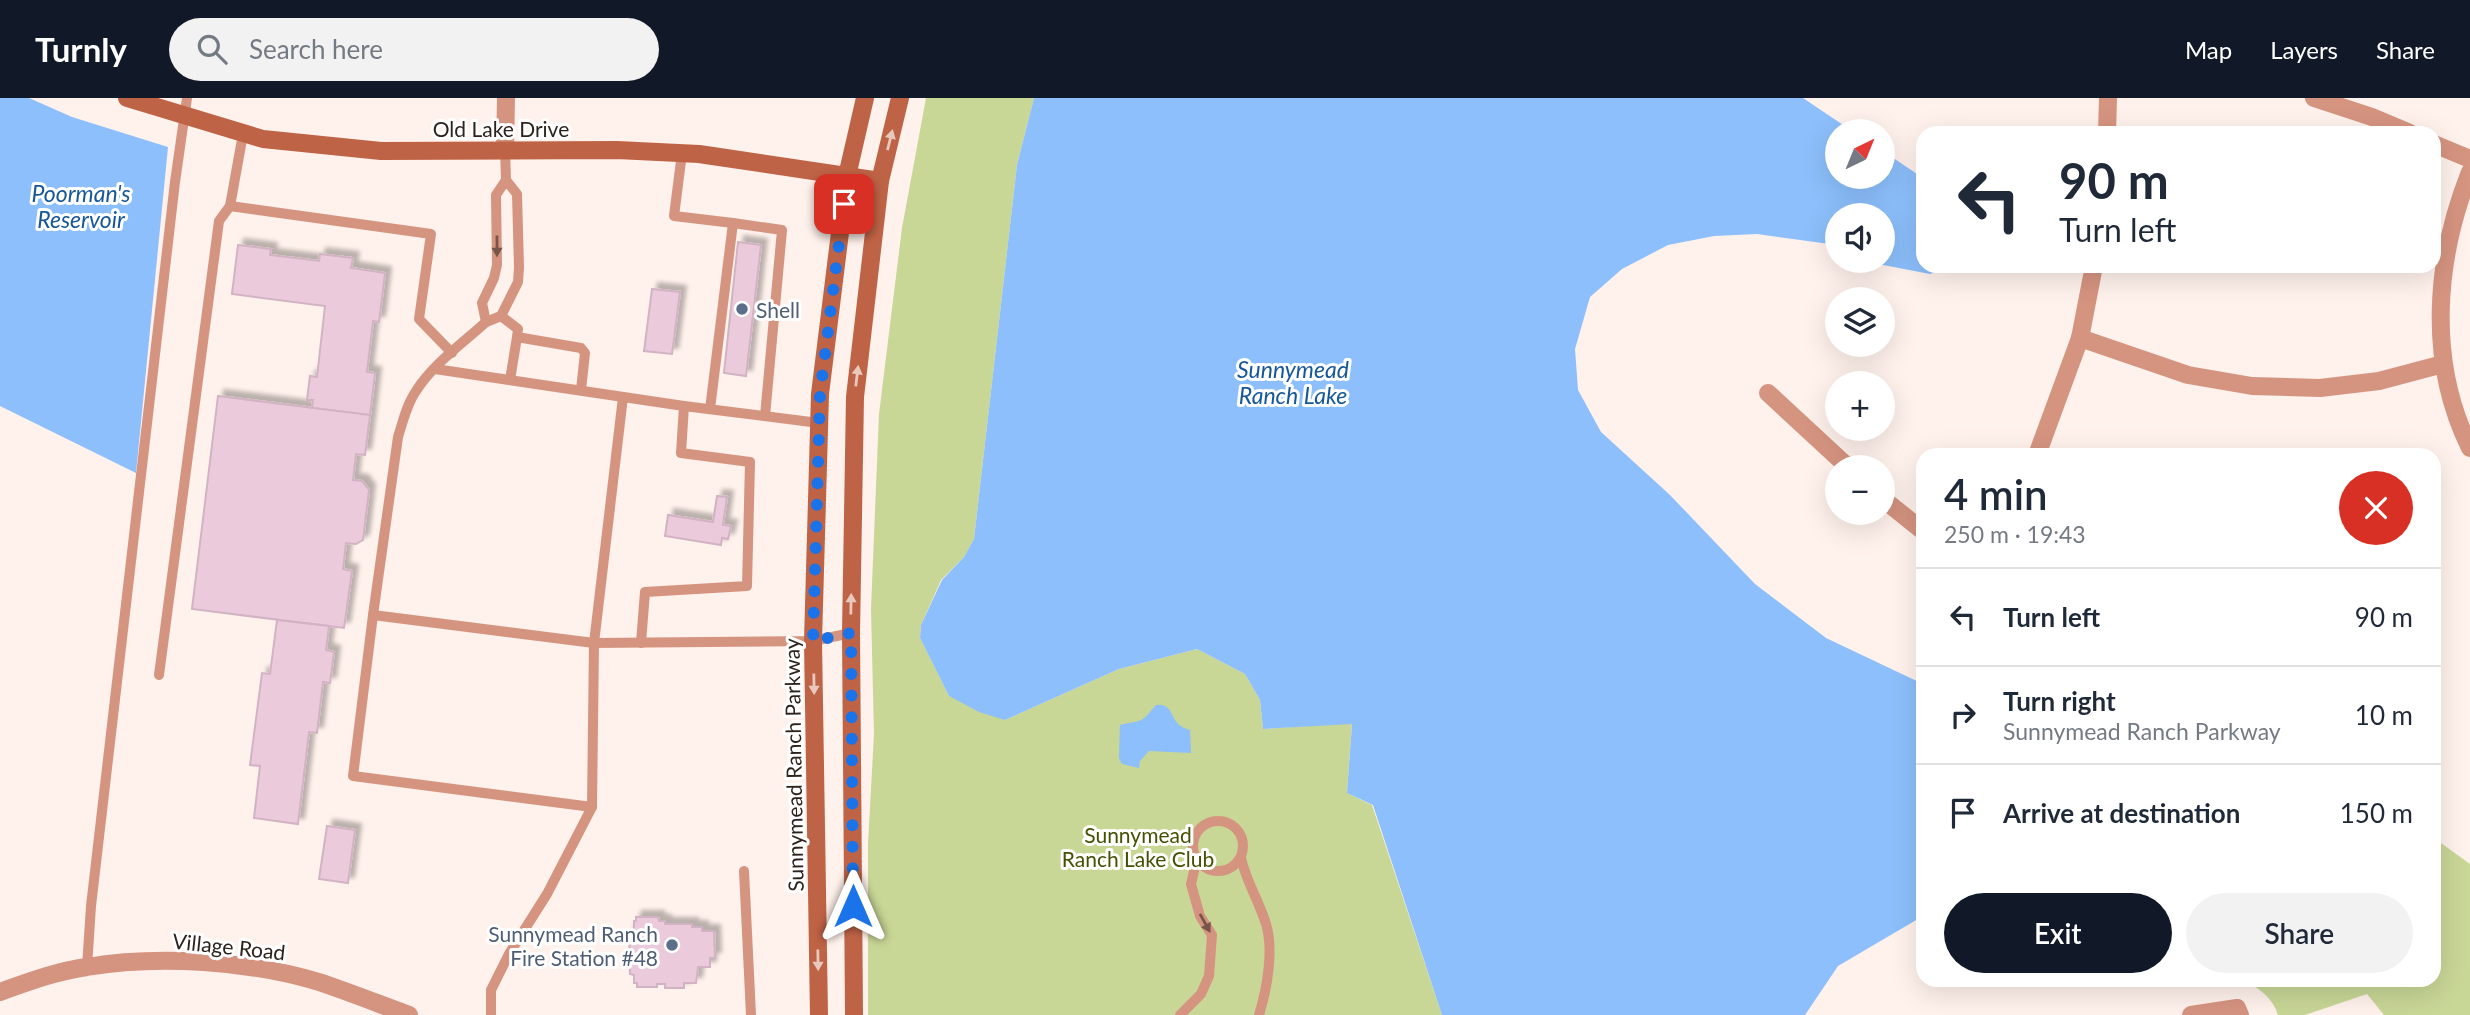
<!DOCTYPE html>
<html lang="en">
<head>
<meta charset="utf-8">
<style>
  body { margin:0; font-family:Lato,sans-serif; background:#f2f2f3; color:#1f2937; height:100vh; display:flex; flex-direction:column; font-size:26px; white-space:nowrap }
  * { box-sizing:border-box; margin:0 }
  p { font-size:23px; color:#747a83 }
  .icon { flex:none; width:38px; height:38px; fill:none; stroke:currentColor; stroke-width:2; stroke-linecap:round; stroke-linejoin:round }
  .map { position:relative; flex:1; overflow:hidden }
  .sheet { position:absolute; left:1916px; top:350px; width:525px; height:539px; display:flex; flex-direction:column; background:#fff; border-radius:21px; box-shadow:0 7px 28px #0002 }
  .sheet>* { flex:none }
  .top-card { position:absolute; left:1916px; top:28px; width:525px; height:147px; border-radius:21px; box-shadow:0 7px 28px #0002; background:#fff; color:#1f2937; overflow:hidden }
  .needle { width:46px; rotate:43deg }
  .controls { position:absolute; left:1825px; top:21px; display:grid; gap:14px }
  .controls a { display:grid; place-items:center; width:70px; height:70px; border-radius:50%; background:#fff; box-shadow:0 7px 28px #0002; font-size:35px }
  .pin { position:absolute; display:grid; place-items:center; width:60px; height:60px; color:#fff; margin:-30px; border-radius:14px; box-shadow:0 4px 10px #0006 }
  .me { position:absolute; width:77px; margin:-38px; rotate:0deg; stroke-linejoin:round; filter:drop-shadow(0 0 5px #0008) }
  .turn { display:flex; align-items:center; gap:24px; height:147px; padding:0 28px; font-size:32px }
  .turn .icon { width:91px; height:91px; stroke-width:2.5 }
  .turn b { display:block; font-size:49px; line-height:60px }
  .round { display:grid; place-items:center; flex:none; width:74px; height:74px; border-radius:37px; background:#f2f2f3 }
  .overview { display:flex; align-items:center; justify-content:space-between; height:119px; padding:0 28px }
  h1 { font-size:42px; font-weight:600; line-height:52px }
  .primary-button { display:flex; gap:14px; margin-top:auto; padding:14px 28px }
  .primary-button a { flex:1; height:80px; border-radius:42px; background:#111827; color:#fff; font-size:28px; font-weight:600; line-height:80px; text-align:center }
  .primary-button a+a { background:#f2f2f3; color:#1f2937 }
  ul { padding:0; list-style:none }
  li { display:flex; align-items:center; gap:21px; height:98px; padding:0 28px; border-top:2px solid #e0e1e3 }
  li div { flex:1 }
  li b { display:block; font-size:26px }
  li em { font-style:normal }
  header { display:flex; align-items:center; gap:42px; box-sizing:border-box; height:98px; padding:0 35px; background:#111827; color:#fff }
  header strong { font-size:33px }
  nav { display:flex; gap:38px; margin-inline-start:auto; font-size:24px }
  .search { width:490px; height:63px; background:#f2f2f3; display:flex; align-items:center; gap:18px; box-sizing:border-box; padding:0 24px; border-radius:38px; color:#747a83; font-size:26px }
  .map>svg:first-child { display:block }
  .green { fill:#c8d696 }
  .water { fill:#8cbffb }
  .building { fill:#ebcbdb; stroke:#d2b3c3; stroke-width:2; filter:url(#shadow) }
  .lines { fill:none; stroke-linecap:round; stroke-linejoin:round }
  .lane { stroke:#d59480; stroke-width:10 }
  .street { stroke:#d59480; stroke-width:18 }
  .secondary { stroke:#bf6346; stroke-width:18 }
  .oneway { fill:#e9c8be }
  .oneway2 { fill:#795549 }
  .route { stroke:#1a73e8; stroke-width:12; stroke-dasharray:0 21.6 }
  .service-dot { fill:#5c6f8a; stroke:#fff; stroke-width:2.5 }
  .labels { text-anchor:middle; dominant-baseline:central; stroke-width:6; stroke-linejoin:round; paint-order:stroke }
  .street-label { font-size:21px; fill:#2d221c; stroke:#fff }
  .service-label { font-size:21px; fill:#4e5e75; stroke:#fff; text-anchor:start }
  .park-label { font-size:21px; fill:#465003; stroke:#fff }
  .water-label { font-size:23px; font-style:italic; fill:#165799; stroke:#fff }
</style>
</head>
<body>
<header>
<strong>Turnly</strong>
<div class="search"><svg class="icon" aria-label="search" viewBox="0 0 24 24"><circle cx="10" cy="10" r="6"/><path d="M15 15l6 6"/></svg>Search here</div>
<nav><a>Map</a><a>Layers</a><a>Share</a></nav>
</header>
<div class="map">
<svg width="2470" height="917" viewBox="0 0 2470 917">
  <defs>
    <filter id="shadow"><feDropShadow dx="6" dy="-6" stdDeviation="2" flood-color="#0004"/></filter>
  </defs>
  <rect width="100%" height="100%" fill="#fff1eb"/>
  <g class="green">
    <polygon points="926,0 1034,0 1017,67 974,441 964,459 941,482 921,527 920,540 949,598 1005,622 1119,571 1197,551 1245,576 1260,602 1263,631 1352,625 1347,695 1372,707 1442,917 868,917 868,746 874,636 871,511 879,316 902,130"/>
    <path d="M2434 740 2470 766V917H2384L2367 896 2305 917H2278C2273 900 2258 889 2243 882H2434Z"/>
  </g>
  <g class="water">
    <polygon points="0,0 29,0 72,19 168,49 136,375 0,308"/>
    <polygon points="1034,0 1803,0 1852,33 1838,33 1838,79 1883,79 1883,53 1923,80 1923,168 1954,168 1930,176 1878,166 1870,163 1883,163 1883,117 1838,117 1837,147 1757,136 1714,138 1668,147 1622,171 1590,199 1575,251 1578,292 1601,334 1670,397 1755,486 1826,540 1923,586 1923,818 1838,868 1805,917 1442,917 1373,707 1347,695 1352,626 1263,631 1260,602 1245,576 1197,551 1119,571 1005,622 979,614 949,598 920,540 921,527 942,482 964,459 974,441 1017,67"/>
    <path d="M1156 607C1177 605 1167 627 1190 632L1191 655 1149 653 1140 663 1139 670 1122 666 1119 660 1120 627C1144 621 1139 627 1156 607Z"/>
  </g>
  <g class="building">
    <polygon points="738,144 761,147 746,278 724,275"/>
    <polygon points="238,147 271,151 270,157 319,163 320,156 353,160 351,170 385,175 379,224 373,223 367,274 375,275 370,317 312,310 313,302 307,302 310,278 317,279 325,208 232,196"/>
    <polygon points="652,191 680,194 672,256 644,253"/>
    <polygon points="218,298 370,317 365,357 356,356 353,382 362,383 369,392 363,442 356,446 346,445 343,471 352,473 344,530 192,511"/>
    <polygon points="717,398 727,399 723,427 731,428 728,441 722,440 721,447 665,438 668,417 713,424"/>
    <polygon points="277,522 329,528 326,552 334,554 330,585 323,584 317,635 309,634 298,726 254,720 260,668 250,667 262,575 270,576"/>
    <polygon points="327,728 355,732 348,785 319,781"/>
    <polygon points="636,819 658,819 659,823 665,823 665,826 692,826 692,829 702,829 702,833 714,833 715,860 710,860 710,869 698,869 696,885 684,885 684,890 665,890 665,886 657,886 657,889 637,889 637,885 634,885 634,877 630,876 629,833 634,833 634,823 636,823"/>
  </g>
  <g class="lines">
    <g class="lane">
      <polyline points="243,36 230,108 431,136 419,221 452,255"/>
      <polyline points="505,52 506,82 496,97 497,167 494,180 482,205 486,224 501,218 518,184 519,169 517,96 506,82"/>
      <polyline points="682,55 674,118 733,125"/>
      <polyline points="501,218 518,231 517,239 581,250 585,255 581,292"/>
      <path d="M486 224C463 245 433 266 416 293 407 306 403 323 398 339L373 517 594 545 813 543 851 535"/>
      <polyline points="435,271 684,308 819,325"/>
      <polyline points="510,282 517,239"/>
      <polyline points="710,311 733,125 782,132 765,318"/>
      <polyline points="373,517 353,678 592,709 594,545 623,299"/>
      <polyline points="641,545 645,494 747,488 750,364 681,355 684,308"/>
      <polyline points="159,577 219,123 230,108"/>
      <circle cx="1218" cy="748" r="25"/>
      <path d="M1241 760C1246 783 1259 803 1266 826 1274 852 1267 891 1259 917"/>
      <polyline points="744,773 751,917"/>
      <polyline points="87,869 91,808 175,84 187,0"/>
      <polyline points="491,917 491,892 509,856 547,796 592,709"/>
      <polyline points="1180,917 1201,896 1209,878 1212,837 1200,818 1191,786 1197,760"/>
    </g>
    <g class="street">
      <polyline points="2314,0 2372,19 2410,35"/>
      <polyline points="2107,35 2108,0"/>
      <polyline points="2434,46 2470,61"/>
      <polyline points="505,52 506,0"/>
      <path d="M2470 74C2435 162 2427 263 2470 350"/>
      <polyline points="2080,240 2188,277 2252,288 2320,290 2379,283 2443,266"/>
      <polyline points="1768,295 1848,369"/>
      <polyline points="2037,357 2080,240 2094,168"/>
      <polyline points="1883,401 1923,433"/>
      <path d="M0 894C28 884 57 873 87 869 158 857 250 863 319 884 349 894 379 906 409 917"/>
      <polyline points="2191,917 2237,910 2240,917"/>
    </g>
    <g class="secondary">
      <polyline points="127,0 263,41 381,53 617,52 699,56 880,83"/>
      <polyline points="819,917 813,543 820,296 847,78 865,0"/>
      <polyline points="854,917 851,535 855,299 880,83 900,0"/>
    </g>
  </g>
  <defs><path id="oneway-solid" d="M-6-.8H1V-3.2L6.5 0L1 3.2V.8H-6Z" transform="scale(1.75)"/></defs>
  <g class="oneway">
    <use href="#oneway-solid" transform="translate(890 42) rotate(-76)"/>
    <use href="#oneway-solid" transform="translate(857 278) rotate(-83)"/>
    <use href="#oneway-solid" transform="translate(851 506) rotate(-89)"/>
    <use href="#oneway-solid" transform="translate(814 586) rotate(89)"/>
    <use href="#oneway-solid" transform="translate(818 862) rotate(89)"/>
  </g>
  <g class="oneway2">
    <use href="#oneway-solid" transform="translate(497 148) rotate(90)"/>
    <use href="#oneway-solid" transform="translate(1205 825) rotate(61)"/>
  </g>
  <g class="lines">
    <polyline class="route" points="844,106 820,296 813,543 851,535 853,808"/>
  </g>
  <g class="service-dot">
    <circle cx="742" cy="211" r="7"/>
    <circle cx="672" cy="847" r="7"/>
  </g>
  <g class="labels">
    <g class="street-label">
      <text x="501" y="30">Old Lake Drive</text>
      <text transform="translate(793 667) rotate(-91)">Sunnymead Ranch Parkway</text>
      <text transform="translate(229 848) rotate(6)">Village Road</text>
    </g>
    <g class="service-label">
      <text x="756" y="211">Shell</text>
      <text x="658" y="835" text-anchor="end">Sunnymead Ranch<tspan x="658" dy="24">Fire Station #48</tspan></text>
    </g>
    <g class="park-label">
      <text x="1138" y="736">Sunnymead<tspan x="1138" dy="24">Ranch Lake Club</tspan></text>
    </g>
    <g class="water-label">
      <text x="81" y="95">Poorman's<tspan x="81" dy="26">Reservoir</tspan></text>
      <text x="1293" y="271">Sunnymead<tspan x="1293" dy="26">Ranch Lake</tspan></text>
    </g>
  </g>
</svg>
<div class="controls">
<a><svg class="needle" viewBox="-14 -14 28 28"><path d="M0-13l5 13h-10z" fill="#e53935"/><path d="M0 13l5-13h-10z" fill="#747a83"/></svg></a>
<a><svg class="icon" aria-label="sound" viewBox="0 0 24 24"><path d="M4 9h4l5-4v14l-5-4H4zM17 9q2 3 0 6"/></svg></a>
<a><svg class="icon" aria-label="layers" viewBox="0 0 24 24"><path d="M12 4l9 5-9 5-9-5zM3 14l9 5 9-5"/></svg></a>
<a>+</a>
<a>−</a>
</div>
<div class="pin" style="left:844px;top:106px;background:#d93025"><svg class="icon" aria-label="arrive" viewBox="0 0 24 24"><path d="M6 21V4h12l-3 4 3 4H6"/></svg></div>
<svg class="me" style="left:853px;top:808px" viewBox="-20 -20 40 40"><path d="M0-17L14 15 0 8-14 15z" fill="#1a73e8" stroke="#fff" stroke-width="4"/></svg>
<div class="top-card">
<div class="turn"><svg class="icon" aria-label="left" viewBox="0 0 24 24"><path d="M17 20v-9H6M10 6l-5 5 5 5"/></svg><div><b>90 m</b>Turn left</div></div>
</div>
<section class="sheet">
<div class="overview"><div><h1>4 min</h1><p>250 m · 19:43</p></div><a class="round" style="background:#d93025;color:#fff"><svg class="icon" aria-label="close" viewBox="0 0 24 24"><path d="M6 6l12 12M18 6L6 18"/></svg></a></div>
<ul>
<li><svg class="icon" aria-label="left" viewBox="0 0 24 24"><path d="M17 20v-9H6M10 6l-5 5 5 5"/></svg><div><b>Turn left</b></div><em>90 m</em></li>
<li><svg class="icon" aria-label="right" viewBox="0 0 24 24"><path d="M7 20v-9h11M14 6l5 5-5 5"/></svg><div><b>Turn right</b><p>Sunnymead Ranch Parkway</p></div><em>10 m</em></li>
<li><svg class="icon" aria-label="arrive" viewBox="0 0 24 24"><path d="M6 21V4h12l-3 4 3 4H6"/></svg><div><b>Arrive at destination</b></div><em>150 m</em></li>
</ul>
<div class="primary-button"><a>Exit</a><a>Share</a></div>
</section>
</div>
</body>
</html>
